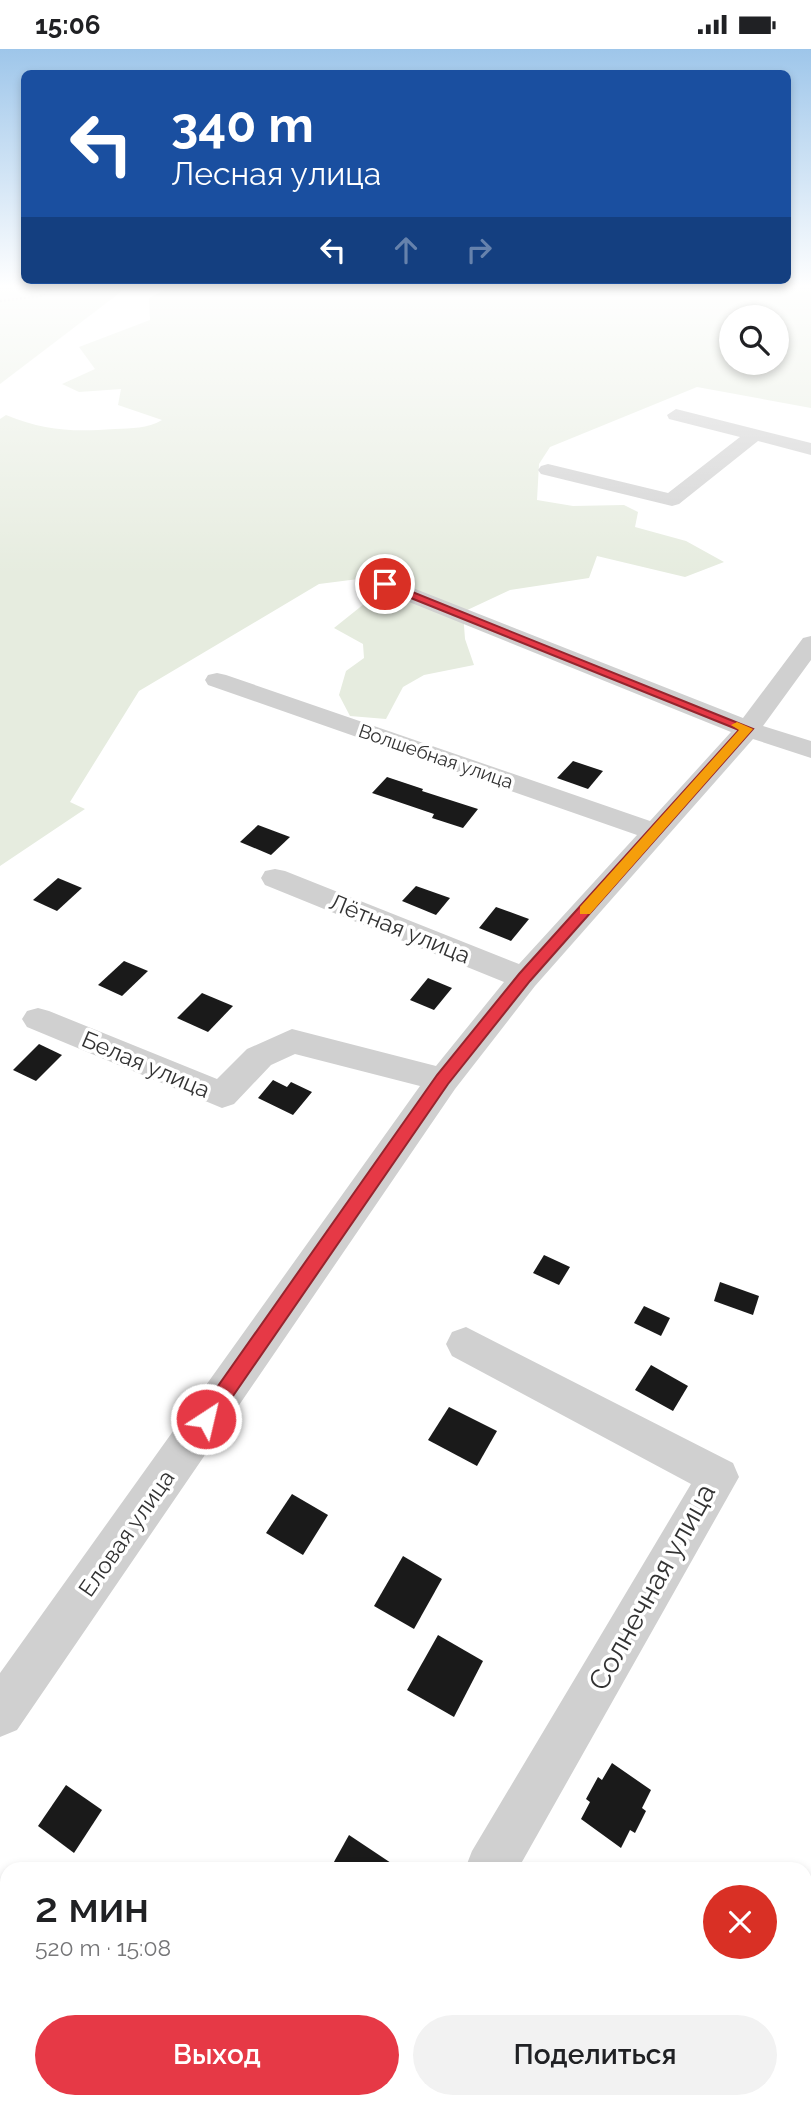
<!DOCTYPE html>
<html lang="ru">
<head>
<meta charset="utf-8">
<style>
  body { margin:0; font-family:Raleway,sans-serif; background:#f2f2f2; color:#202124; height:100vh; display:flex; flex-direction:column; font-size:26px; white-space:nowrap }
  * { box-sizing:border-box; margin:0 }
  p { font-size:23px; color:#757577 }
  .icon { flex:none; width:38px; height:38px; fill:none; stroke:currentColor; stroke-width:2; stroke-linecap:round; stroke-linejoin:round }
  .map { position:relative; flex:1; overflow:hidden }
  .drawer { position:absolute; left:0px; top:1813px; width:812px; height:247px; display:flex; flex-direction:column; background:#fff; border-radius:21px 21px 0 0; box-shadow:0 4px 10px #0003 }
  .drawer>* { flex:none }
  .hud { position:absolute; left:21px; top:21px; width:770px; height:214px; border-radius:10px; box-shadow:0 4px 10px #0003; background:#1a4fa0; color:#fff; overflow:hidden }
  .controls { position:absolute; left:719px; top:256px; display:grid; gap:14px }
  .controls a { display:grid; place-items:center; width:70px; height:70px; border-radius:50%; background:#fff; box-shadow:0 4px 10px #0003; font-size:35px }
  .pin { position:absolute; display:grid; place-items:center; width:60px; height:60px; color:#fff; margin:-30px; border:4px solid #fff; border-radius:50%; box-shadow:0 2px 7px #0007 }
  .me { position:absolute; width:77px; margin:-38px; rotate:35deg; stroke-linejoin:round; filter:drop-shadow(0 0 5px #0008) }
  .turn { display:flex; align-items:center; gap:24px; height:147px; padding:0 35px; font-size:32px }
  .turn .icon { width:91px; height:91px; stroke-width:2.5 }
  .turn b { display:block; font-size:49px; line-height:60px }
  .lanes { display:flex; align-items:center; height:66px; padding:0 35px; background:#0003; justify-content:center; gap:35px; direction:ltr }
  .lanes .off { opacity:.35 }
  .round { display:grid; place-items:center; flex:none; width:74px; height:74px; border-radius:37px; background:#f2f2f2 }
  .summary { display:flex; align-items:center; justify-content:space-between; height:119px; padding:0 35px }
  h1 { font-size:42px; font-weight:600; line-height:52px }
  .cta { display:flex; gap:14px; margin-top:auto; padding:14px 35px }
  .cta a { flex:1; height:80px; border-radius:42px; background:#e63946; color:#fff; font-size:28px; font-weight:600; line-height:80px; text-align:center }
  .cta a+a { background:#f2f2f2; color:#202124 }
  .status { display:flex; justify-content:space-between; align-items:center; height:49px; padding:0 35px; background:#fff; direction:ltr }
  .status svg { height:19px; fill:currentColor }
  .map>svg:first-child { display:block }
  .green { fill:#e6ecdf; fill-rule:evenodd }
  .building { fill:#1a1a1a }
  .lines { fill:none; stroke-linecap:round; stroke-linejoin:round }
  .path { stroke:#cdcdcd; stroke-width:2.5; stroke-dasharray:2 2; stroke-linecap:butt }
  .minor { fill:#d0d0d0; fill-rule:evenodd }
  .route { fill:#e63946; stroke:#96252e; stroke-width:2 }
  .slow { fill:#f59e0b }
  .labels { text-anchor:middle; dominant-baseline:central; stroke-width:7; stroke-linejoin:round; paint-order:stroke }
  .far-street-label { font-size:19px; fill:#333; stroke:#fff }
  .street-label { font-size:23px; fill:#333; stroke:#fff }
  .near-street-label { font-size:28px; fill:#333; stroke:#fff }
</style>
</head>
<body>
<div class="status"><b>15:06</b><svg viewBox="0 0 49 12"><path d="M0 12V9h3v3zM5 12V6h3v6zM10 12V3h3v9zM15 12V0h3v12zM26 1h20v11H26zM47 4h2v5h-2z"/></svg></div>
<div class="map">
<svg width="811" height="2059" viewBox="0 0 811 2059">
  <rect width="100%" height="100%" fill="#fff"/>
  <g class="green">
    <polygon points="0,239 126,239 0,335"/>
    <path d="M811 239V359L697 338 550 398 539 415 537 451 573 457 624 456 638 463 635 478 686 492 724 513 685 528 597 507 589 529 510 541 463 563 465 590 474 616 424 626 403 638 386 670 350 667 339 646 346 622 364 609 363 595 334 579 364 555 374 528 319 535 139 642 70 753 85 760 0 817V370L6 366C45 382 73 383 115 380 132 379 147 380 162 371L118 356 121 340 79 343 62 335 95 320 79 298 150 271 149 249 166 240ZM732 268H777V313H732Z"/>
  </g>
  <g class="building">
    <polygon points="573,712 603,722 588,740 557,729"/>
    <polygon points="387,728 423,740 422,742 478,760 463,779 432,769 434,765 372,744"/>
    <polygon points="258,776 290,788 271,806 240,793"/>
    <polygon points="58,829 82,839 57,862 33,851"/>
    <polygon points="416,837 450,849 436,866 402,852"/>
    <polygon points="496,858 529,870 511,892 479,879"/>
    <polygon points="124,912 148,922 122,947 98,936"/>
    <polygon points="428,929 452,939 434,961 410,951"/>
    <polygon points="202,944 233,957 208,983 177,969"/>
    <polygon points="39,995 62,1006 36,1032 13,1021"/>
    <polygon points="273,1031 287,1038 291,1033 312,1043 293,1066 258,1049"/>
    <polygon points="544,1206 570,1218 559,1236 533,1224"/>
    <polygon points="720,1233 759,1247 753,1266 714,1252"/>
    <polygon points="644,1257 670,1269 661,1287 634,1274"/>
    <polygon points="651,1316 688,1337 673,1362 635,1341"/>
    <polygon points="449,1358 497,1382 477,1417 428,1391"/>
    <polygon points="292,1445 328,1466 303,1506 266,1484"/>
    <polygon points="403,1507 442,1530 414,1580 374,1557"/>
    <polygon points="438,1586 483,1612 454,1668 407,1641"/>
    <polygon points="612,1714 651,1741 642,1759 646,1762 635,1784 630,1781 621,1799 581,1770 590,1753 586,1750 598,1728 602,1731"/>
    <polygon points="66,1736 102,1761 74,1804 38,1777"/>
    <polygon points="349,1786 400,1820 330,1820"/>
  </g>
  <g class="lines">
    <g class="path">
      <polyline points="672,239 696,239"/>
      <polyline points="0,252 41,247 54,239"/>
    </g>
    <g class="minor">
      <polygon points="676,360 811,394 811,406 758,392 679,455 672,457 541,425 538,421 541,417 548,415 668,444 740,388 669,370 667,366"/>
      <polygon points="385,528 743,669 803,589 811,587 811,611 763,677 811,692 811,709 753,690 535,937 455,1040 17,1681 0,1688 0,1624 420,1037 295,1005 271,1016 234,1055 222,1059 27,978 22,970 27,962 38,959 49,962 217,1030 247,1000 292,980 436,1017 504,933 265,836 261,829 265,822 275,820 285,822 519,915 637,786 208,636 205,631 208,626 217,624 226,626 650,772 731,683 377,540 374,535 377,530"/>
      <polygon points="466,1278 733,1414 739,1428 518,1820 465,1820 472,1802 691,1435 452,1307 446,1295 452,1283"/>
      <polygon points="0,1932 7,1935 7,1992 0,1989"/>
      <polygon points="88,2053 149,2053 152,2059 91,2059"/>
      <polygon points="326,2053 382,2053 379,2059 323,2059"/>
    </g>
  </g>
  <linearGradient id="sky" x2="0" y2="1"><stop stop-color="#9ec6ea"/><stop offset="0.45" stop-color="#fff"/><stop offset="1" stop-color="#fff" stop-opacity="0"/></linearGradient>
  <rect width="811" height="527" fill="url(#sky)"/>
  <polygon class="route" points="385,532 753,680 530,932 448,1035 213,1376 206,1379 199,1376 196,1370 199,1364 437,1026 519,925 739,681 381,537 381,533"/>
  <polygon class="slow" points="737,673 753,680 590,865 580,865 580,858 739,681 731,676"/>
  <g class="labels">
    <g class="far-street-label">
      <text transform="translate(436 707) rotate(19)">Волшебная улица</text>
    </g>
    <g class="street-label">
      <text transform="translate(400 879) rotate(22)">Лётная улица</text>
      <text transform="translate(146 1015) rotate(23)">Белая улица</text>
      <text transform="translate(126 1484) rotate(-55)">Еловая улица</text>
    </g>
    <g class="near-street-label">
      <text transform="translate(652 1538) rotate(-61)">Солнечная улица</text>
    </g>
  </g>
</svg>
<div class="controls">
<a><svg class="icon" aria-label="search" viewBox="0 0 24 24"><circle cx="10" cy="10" r="6"/><path d="M15 15l6 6"/></svg></a>
</div>
<div class="pin" style="left:385px;top:535px;background:#d93025"><svg class="icon" aria-label="arrive" viewBox="0 0 24 24"><path d="M6 21V4h12l-3 4 3 4H6"/></svg></div>
<svg class="me" style="left:206px;top:1370px" viewBox="-20 -20 40 40"><circle r="17" fill="#e63946" stroke="#fff" stroke-width="3"/><path d="M0-11L8 9 0 5-8 9z" fill="#fff"/></svg>
<div class="hud">
<div class="turn"><svg class="icon" aria-label="left" viewBox="0 0 24 24"><path d="M17 20v-9H6M10 6l-5 5 5 5"/></svg><div><b>340 m</b>Лесная улица</div></div>
<div class="lanes"><svg class="icon" aria-label="left" viewBox="0 0 24 24"><path d="M17 20v-9H6M10 6l-5 5 5 5"/></svg><svg class="icon off" aria-label="ahead" viewBox="0 0 24 24"><path d="M12 20V5M6 11l6-6 6 6"/></svg><svg class="icon off" aria-label="right" viewBox="0 0 24 24"><path d="M7 20v-9h11M14 6l5 5-5 5"/></svg></div>
</div>
<section class="drawer">
<div class="summary"><div><h1>2 мин</h1><p>520 m · 15:08</p></div><a class="round" style="background:#d93025;color:#fff"><svg class="icon" aria-label="close" viewBox="0 0 24 24"><path d="M6 6l12 12M18 6L6 18"/></svg></a></div>
<div class="cta"><a>Выход</a><a>Поделиться</a></div>
</section>
</div>
</body>
</html>
